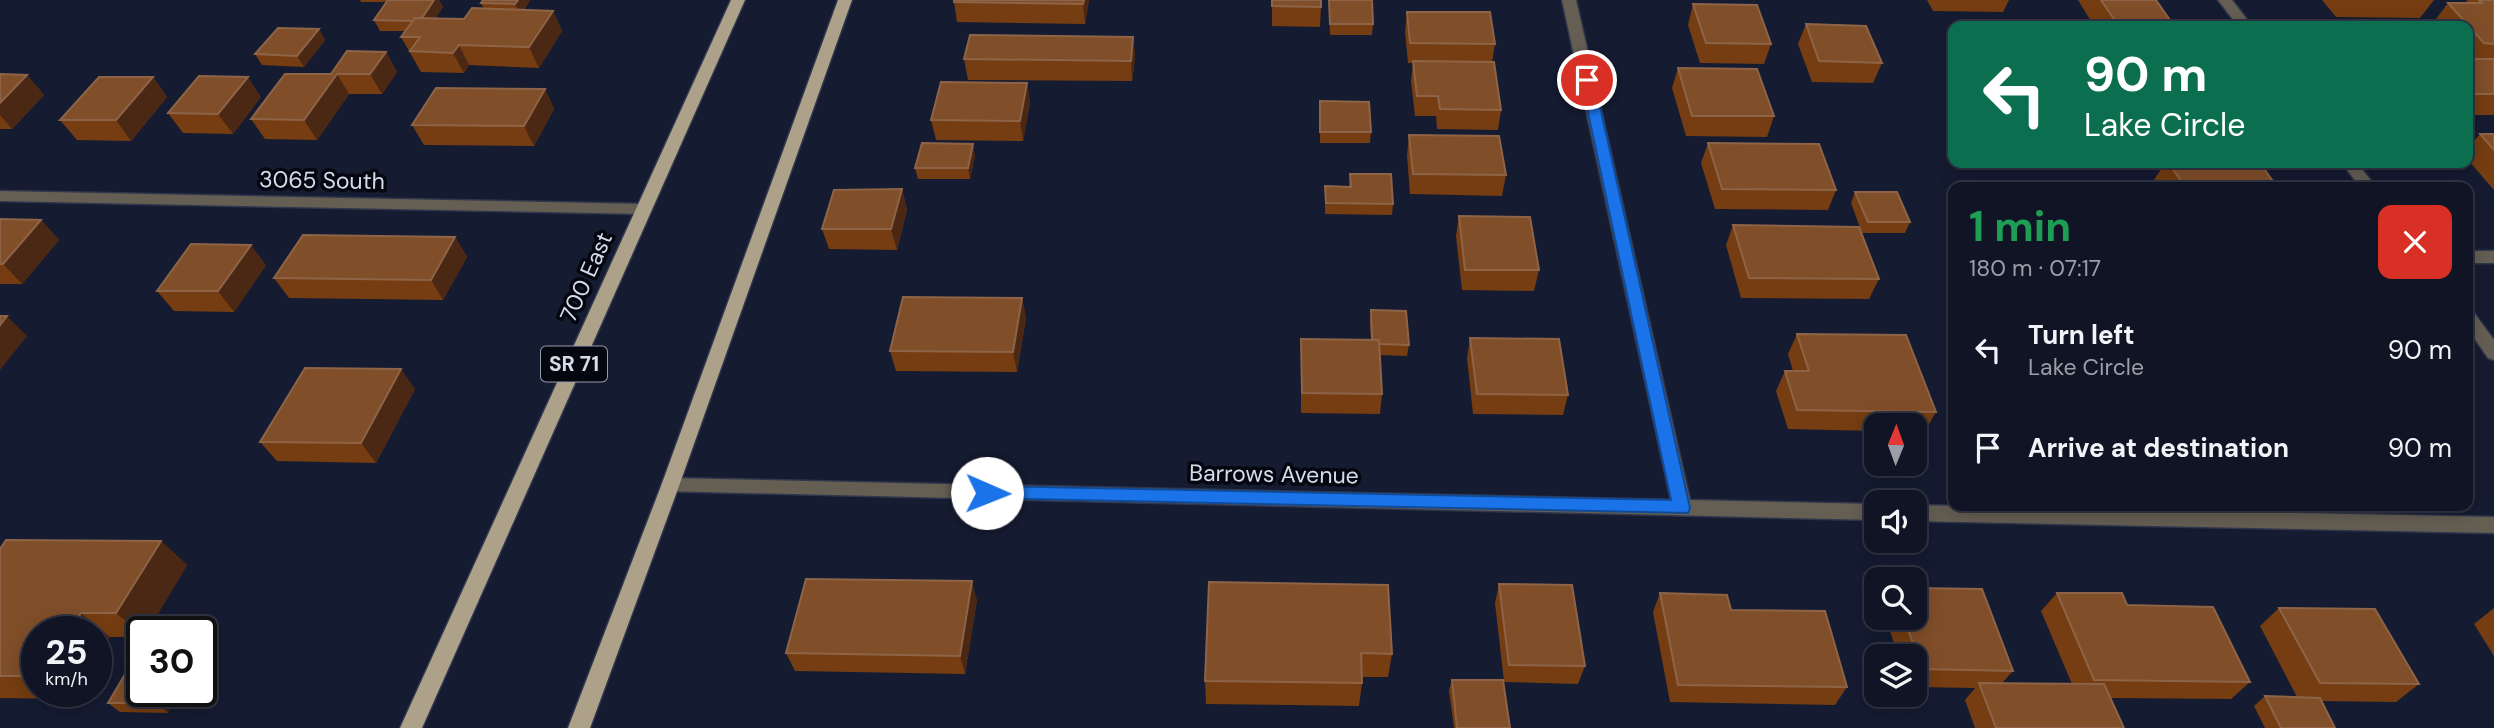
<!DOCTYPE html>
<html lang="en">
<head>
<meta charset="utf-8">
<style>
  body { margin:0; font-family:"DM Sans",sans-serif; background:#1e2132; color:#f1f3f6; height:100vh; display:flex; flex-direction:column; font-size:26px; white-space:nowrap }
  * { box-sizing:border-box; margin:0 }
  p { font-size:23px; color:#9c9ea7 }
  .icon { flex:none; width:38px; height:38px; fill:none; stroke:currentColor; stroke-width:2; stroke-linecap:round; stroke-linejoin:round }
  .map { position:relative; flex:1; overflow:hidden }
  .sheet { position:absolute; left:1948px; top:182px; width:525px; height:329px; display:flex; flex-direction:column; background:#101425; border-radius:14px; box-shadow:0 4px 18px #0003,0 0 0 2px #303342 }
  .sheet>* { flex:none }
  .top-card { position:absolute; left:1948px; top:21px; width:525px; height:147px; border-radius:14px; box-shadow:0 4px 18px #0003,0 0 0 2px #303342; background:#0b6e4f; color:#fff; overflow:hidden }
  .needle { width:46px; rotate:1deg }
  .tools { position:absolute; left:1864px; top:413px; display:grid; gap:14px }
  .tools a { display:grid; place-items:center; width:63px; height:63px; border-radius:14px; background:#101425; box-shadow:0 4px 18px #0003,0 0 0 2px #303342; font-size:35px }
  .speed { position:absolute; left:21px; top:616px; display:flex; gap:14px; font-size:35px; font-weight:700; text-align:center }
  .speed>* { display:grid; place-content:center; width:91px; height:91px; border-radius:50%; background:#101425; box-shadow:0 4px 18px #0003,0 0 0 2px #303342; line-height:1 }
  .speed small { font-size:18px; font-weight:400 }
  .speed .limit { border:4px solid #111; border-radius:10px; background:#fff; color:#111 }
  .pin { position:absolute; display:grid; place-items:center; width:60px; height:60px; color:#fff; margin:-30px; border:4px solid #fff; border-radius:50%; box-shadow:0 2px 7px #0007 }
  .me { position:absolute; width:77px; margin:-38px; rotate:91deg; stroke-linejoin:round; filter:drop-shadow(0 0 5px #0008) }
  .turn { display:flex; align-items:center; gap:24px; height:147px; padding:0 21px; font-size:32px }
  .turn .icon { width:91px; height:91px; stroke-width:2.5 }
  .turn b { display:block; font-size:49px; line-height:60px }
  .round { display:grid; place-items:center; flex:none; width:74px; height:74px; border-radius:14px; background:#1e2132 }
  .headline { display:flex; align-items:center; justify-content:space-between; height:119px; padding:0 21px }
  h1 { font-size:42px; font-weight:700; line-height:52px; color:#1e9e55 }
  ul { padding:0; list-style:none }
  li { display:flex; align-items:center; gap:21px; height:98px; padding:0 21px }
  li div { flex:1 }
  li b { display:block; font-size:26px }
  li em { font-style:normal }
  .map>svg:first-child { display:block }
  .lines { fill:none; stroke-linecap:round; stroke-linejoin:round }
  .minor-casing { stroke:#30364b; stroke-width:3 }
  .major-casing { stroke:#30364b; stroke-width:3 }
  .minor { fill:#645e53; fill-rule:evenodd }
  .major { fill:#ada189; fill-rule:evenodd }
  .wall { fill:#753d11 }
  .shaded-wall { fill:#4a2814 }
  .building { fill:#804e29; stroke:#8d6447; stroke-width:2 }
  .route { fill:#1a73e8; stroke:#114b97; stroke-width:2 }
  .labels { text-anchor:middle; dominant-baseline:central; stroke-width:7; stroke-linejoin:round; paint-order:stroke }
  .shield { fill:#050710; stroke:#979ba9; stroke-width:2 }
  .shield-label { font-size:21px; font-weight:bold; fill:#d5dbea }
  .street-label { font-size:23px; fill:#d5dbea; stroke:#050710 }
</style>
</head>
<body>
<div class="map">
<svg width="2494" height="728" viewBox="0 0 2494 728">
  <rect width="100%" height="100%" fill="#151b31"/>
  <g class="lines">
    <g class="minor-casing">
      <g id="minor">
        <polygon points="1562,0 1576,0 1690,500 1876,504 1876,520 663,491 661,486 663,481 670,478 1671,500"/>
        <polygon points="2218,0 2232,0 2252,26 2238,26"/>
        <polygon points="2342,163 2357,163 2376,187 2360,187"/>
        <polygon points="0,191 644,204 652,209 644,214 0,201"/>
        <rect x="2468" y="251" width="26" height="12"/>
        <polygon points="2468,311 2474,313 2494,340 2494,360 2488,358 2468,329"/>
        <polygon points="1914,505 2494,517 2494,533 1914,521"/>
      </g>
    </g>
    <g class="major-casing">
      <g id="major">
        <polygon points="731,0 745,0 422,728 400,728"/>
        <polygon points="838,0 852,0 679,486 590,728 568,728 661,486"/>
      </g>
    </g>
    <use href="#minor" class="minor"/>
    <use href="#major" class="major"/>
  </g>
  <g class="wall">
    <polygon points="360,0 439,0 443,7 435,19 464,19 484,9 481,3 530,0 524,10 553,11 562,31 539,68 469,65 464,73 421,72 401,37 405,31 380,31 374,20 387,2 361,2"/>
    <polygon points="954,0 1089,0 1085,24 957,22 954,2"/>
    <polygon points="1272,0 1321,7 1320,27 1272,26"/>
    <polygon points="1329,0 1373,24 1372,35 1330,35"/>
    <polygon points="1927,0 2009,0 2003,12 1933,11"/>
    <polygon points="2078,0 2156,0 2174,26 2094,26"/>
    <polygon points="2322,0 2434,0 2420,18 2336,17"/>
    <polygon points="2468,0 2494,0 2494,115 2468,115 2468,26 2436,26 2433,23 2448,3 2465,3"/>
    <polygon points="1693,4 1771,44 1764,64 1700,63 1688,25"/>
    <polygon points="1407,12 1495,44 1492,62 1501,110 1498,130 1437,129 1436,116 1415,116 1411,81 1413,63 1408,63 1405,32"/>
    <polygon points="1806,24 1882,63 1873,83 1812,82 1798,44"/>
    <polygon points="319,29 325,40 304,67 262,65 255,54"/>
    <polygon points="1133,37 1135,57 1132,81 968,80 964,59"/>
    <polygon points="386,52 397,72 382,94 349,94 317,140 265,139 251,119 331,74"/>
    <polygon points="1678,68 1774,116 1767,137 1686,136 1672,88"/>
    <polygon points="0,74 27,75 44,95 12,129 0,129"/>
    <polygon points="153,77 167,97 131,141 77,140 60,120"/>
    <polygon points="1027,83 1030,103 1023,141 936,140 931,120"/>
    <polygon points="545,89 554,109 534,146 424,145 412,125"/>
    <polygon points="261,97 233,134 183,133 168,113"/>
    <polygon points="1320,101 1371,132 1370,143 1320,143"/>
    <polygon points="2480,134 2494,134 2494,190 2468,160 2468,148"/>
    <polygon points="1409,135 1506,175 1502,196 1410,194 1407,155"/>
    <polygon points="1708,143 1836,190 1828,210 1715,209 1701,163"/>
    <polygon points="975,155 970,179 918,179 915,168"/>
    <polygon points="2165,163 2260,163 2277,187 2158,187 2154,180"/>
    <polygon points="1350,174 1393,204 1392,215 1325,214 1325,186 1349,187"/>
    <polygon points="902,189 907,210 897,250 829,249 822,229"/>
    <polygon points="1855,192 1910,222 1905,233 1862,233 1851,203"/>
    <polygon points="1459,216 1539,270 1534,291 1462,290 1456,236"/>
    <polygon points="0,219 41,220 59,240 22,284 0,284"/>
    <polygon points="1733,225 1879,279 1869,299 1741,298 1726,245"/>
    <polygon points="455,237 467,257 443,300 289,298 274,278"/>
    <polygon points="266,265 234,312 174,311 157,291"/>
    <polygon points="1022,298 1026,318 1017,372 896,371 890,351"/>
    <polygon points="1371,310 1409,345 1407,356 1380,355 1382,394 1380,414 1301,413 1301,339 1371,339 1370,321"/>
    <polygon points="1797,334 1936,412 1925,431 1914,431 1914,425 1876,425 1876,431 1788,429 1776,391 1785,371 1793,371 1788,354"/>
    <polygon points="1470,338 1568,395 1563,415 1473,414 1467,358"/>
    <polygon points="1953,369 1953,386 1949,376"/>
    <polygon points="415,389 376,463 277,461 260,442"/>
    <polygon points="161,541 187,565 147,632 142,632 142,637 110,637 37,632 37,691 76,691 72,699 0,698 0,549"/>
    <polygon points="1209,582 1392,654 1388,677 1362,677 1362,683 1359,706 1206,704 1205,681"/>
    <polygon points="1499,584 1585,666 1578,684 1504,682 1495,603"/>
    <polygon points="1660,593 1731,610 1847,687 1835,705 1670,702 1653,612"/>
    <polygon points="2057,593 2127,605 2250,682 2231,699 2111,698 2124,728 1975,728 1965,700 1975,688 1914,687 1914,656 1898,656 1886,618 1914,618 2013,671 2002,683 2072,684 2041,611"/>
    <polygon points="977,600 965,674 795,671 786,653"/>
    <polygon points="2279,608 2419,684 2396,702 2321,701 2335,728 2265,728 2254,706 2265,696 2297,697 2260,626"/>
    <polygon points="2494,608 2494,656 2474,624"/>
    <polygon points="142,646 168,713 120,712 108,703"/>
    <polygon points="1452,680 1510,728 1454,728 1449,690"/>
  </g>
  <g class="shaded-wall">
    <polygon points="434,0 439,0 443,7 426,32 420,21"/>
    <polygon points="518,0 530,0 520,15 515,4"/>
    <polygon points="1084,0 1089,0 1085,24 1083,4"/>
    <polygon points="553,11 562,31 539,68 529,47"/>
    <polygon points="319,29 325,40 304,67 297,56"/>
    <polygon points="1133,37 1135,57 1132,81 1131,61"/>
    <polygon points="459,45 469,65 464,73 453,53"/>
    <polygon points="386,52 397,72 382,94 370,74"/>
    <polygon points="337,74 349,94 317,140 304,120"/>
    <polygon points="27,75 44,95 12,129 0,115 0,103"/>
    <polygon points="153,77 167,97 131,141 116,120"/>
    <polygon points="248,77 261,97 233,134 218,114"/>
    <polygon points="1027,83 1030,103 1023,141 1020,121"/>
    <polygon points="545,89 554,109 534,146 524,126"/>
    <polygon points="973,144 975,155 970,179 968,168"/>
    <polygon points="902,189 907,210 897,250 891,229"/>
    <polygon points="41,220 59,240 22,284 3,264"/>
    <polygon points="455,237 467,257 443,300 431,280"/>
    <polygon points="251,245 266,265 234,312 218,291"/>
    <polygon points="1022,298 1026,318 1017,372 1013,352"/>
    <polygon points="7,316 27,336 0,370 0,325"/>
    <polygon points="401,369 415,389 376,463 361,443"/>
    <polygon points="161,541 187,565 147,632 142,632 142,634 116,613"/>
    <polygon points="972,581 977,600 965,674 960,656"/>
    <polygon points="81,613 110,637 96,659 96,632 69,632"/>
    <polygon points="61,691 76,691 72,699"/>
    <polygon points="164,691 181,691 168,713 156,703"/>
  </g>
  <g class="building">
    <polygon points="388,0 434,0 422,18 415,18 413,21 374,20"/>
    <polygon points="483,0 518,0 515,4 481,3"/>
    <polygon points="954,0 1084,0 1083,4 954,2"/>
    <polygon points="1272,0 1321,0 1321,7 1272,6"/>
    <polygon points="1329,0 1372,0 1373,24 1330,24"/>
    <polygon points="2101,0 2156,0 2174,26 2118,25"/>
    <polygon points="2479,0 2494,0 2494,44 2484,43 2448,3 2482,3"/>
    <polygon points="1693,4 1757,5 1771,44 1706,43"/>
    <polygon points="472,8 553,11 529,47 459,45 453,53 410,51 420,37 401,37 415,18 464,19"/>
    <polygon points="1407,12 1490,12 1495,44 1410,43"/>
    <polygon points="1806,24 1866,26 1882,63 1819,61"/>
    <polygon points="278,28 319,29 297,56 255,54"/>
    <polygon points="970,35 1133,37 1131,61 964,59"/>
    <polygon points="347,51 386,52 370,74 337,74 304,120 251,119 285,74 331,74"/>
    <rect x="2468" y="59" width="26" height="35"/>
    <polygon points="1413,61 1494,62 1501,110 1440,109 1438,96 1417,96"/>
    <polygon points="1678,68 1757,69 1774,116 1692,116"/>
    <polygon points="0,74 27,75 0,103"/>
    <polygon points="199,76 248,77 218,114 168,113"/>
    <polygon points="99,77 153,77 116,120 60,120"/>
    <polygon points="941,82 1027,83 1020,121 931,120"/>
    <polygon points="436,88 545,89 524,126 412,125"/>
    <polygon points="1320,101 1369,102 1371,132 1320,132"/>
    <polygon points="2480,134 2494,134 2494,150"/>
    <polygon points="1409,135 1499,136 1506,175 1413,174"/>
    <polygon points="922,143 973,144 968,168 915,168"/>
    <polygon points="1708,143 1819,144 1836,190 1722,189"/>
    <polygon points="2169,163 2260,163 2277,187 2185,187"/>
    <polygon points="1350,174 1391,174 1393,204 1326,203 1325,186 1351,187"/>
    <polygon points="902,189 891,229 822,229 834,190"/>
    <polygon points="1855,192 1897,192 1910,222 1868,222"/>
    <polygon points="1459,216 1530,217 1539,270 1465,270"/>
    <polygon points="0,219 41,220 3,264 0,264"/>
    <polygon points="1733,225 1859,227 1879,279 1749,278"/>
    <polygon points="303,235 455,237 431,280 274,278"/>
    <polygon points="191,244 251,245 218,291 157,291"/>
    <polygon points="903,297 1022,298 1013,352 890,351"/>
    <polygon points="1371,310 1406,311 1409,345 1379,344 1379,340 1372,339"/>
    <polygon points="0,316 7,316 0,325"/>
    <polygon points="1797,334 1906,335 1936,412 1797,410 1785,371 1809,371"/>
    <polygon points="1470,338 1559,339 1568,395 1477,394"/>
    <polygon points="1301,339 1379,340 1382,394 1302,393"/>
    <polygon points="305,368 401,369 361,443 260,442"/>
    <polygon points="6,540 161,541 116,613 81,613 69,632 37,632 37,676 0,676 0,549"/>
    <polygon points="806,579 972,581 960,656 786,653"/>
    <polygon points="1209,582 1388,585 1392,654 1361,653 1362,683 1205,681"/>
    <polygon points="1499,584 1572,585 1585,666 1509,665"/>
    <polygon points="1914,588 1982,589 2013,671 1922,669 1904,618 1914,618"/>
    <polygon points="1660,593 1727,595 1731,610 1825,611 1847,687 1678,685"/>
    <polygon points="2057,593 2122,593 2127,605 2213,607 2250,682 2094,680"/>
    <polygon points="2279,608 2375,609 2419,684 2320,683"/>
    <polygon points="142,646 142,691 164,691 156,703 108,703"/>
    <polygon points="1452,680 1503,680 1510,728 1457,728"/>
    <polygon points="1979,683 2104,684 2124,728 1996,728"/>
    <polygon points="2265,696 2320,698 2335,728 2281,728"/>
  </g>
  <polygon class="route" points="1583,77 1594,80 1690,508 1688,513 981,498 979,493 981,488 987,486 1671,500 1581,80"/>
  <g class="labels">
    <rect class="shield" x="541" y="346.5" width="66" height="35" rx="5"/>
    <g class="shield-label">
      <text x="574" y="364">SR 71</text>
    </g>
    <g class="street-label">
      <text transform="translate(322 180) rotate(1)">3065 South</text>
      <text transform="translate(586 277) rotate(-66)">700 East</text>
      <text transform="translate(1274 474) rotate(1)">Barrows Avenue</text>
    </g>
  </g>
</svg>
<div class="tools">
<a><svg class="needle" viewBox="-14 -14 28 28"><path d="M0-13l5 13h-10z" fill="#e53935"/><path d="M0 13l5-13h-10z" fill="#9c9ea7"/></svg></a>
<a><svg class="icon" aria-label="sound" viewBox="0 0 24 24"><path d="M4 9h4l5-4v14l-5-4H4zM17 9q2 3 0 6"/></svg></a>
<a><svg class="icon" aria-label="search" viewBox="0 0 24 24"><circle cx="10" cy="10" r="6"/><path d="M15 15l6 6"/></svg></a>
<a><svg class="icon" aria-label="layers" viewBox="0 0 24 24"><path d="M12 4l9 5-9 5-9-5zM3 14l9 5 9-5"/></svg></a>
</div>
<div class="speed"><div>25<small>km/h</small></div><div class="limit">30</div></div>
<div class="pin" style="left:1587px;top:80px;background:#d93025"><svg class="icon" aria-label="arrive" viewBox="0 0 24 24"><path d="M6 21V4h12l-3 4 3 4H6"/></svg></div>
<svg class="me" style="left:987px;top:493px" viewBox="-20 -20 40 40"><circle r="19" fill="#fff"/><path d="M0-13L10 11 0 6-10 11z" fill="#1a73e8"/></svg>
<div class="top-card">
<div class="turn"><svg class="icon" aria-label="left" viewBox="0 0 24 24"><path d="M17 20v-9H6M10 6l-5 5 5 5"/></svg><div><b>90 m</b>Lake Circle</div></div>
</div>
<section class="sheet">
<div class="headline"><div><h1>1 min</h1><p>180 m · 07:17</p></div><a class="round" style="background:#d93025;color:#fff"><svg class="icon" aria-label="close" viewBox="0 0 24 24"><path d="M6 6l12 12M18 6L6 18"/></svg></a></div>
<ul>
<li><svg class="icon" aria-label="left" viewBox="0 0 24 24"><path d="M17 20v-9H6M10 6l-5 5 5 5"/></svg><div><b>Turn left</b><p>Lake Circle</p></div><em>90 m</em></li>
<li><svg class="icon" aria-label="arrive" viewBox="0 0 24 24"><path d="M6 21V4h12l-3 4 3 4H6"/></svg><div><b>Arrive at destination</b></div><em>90 m</em></li>
</ul>
</section>
</div>
</body>
</html>
